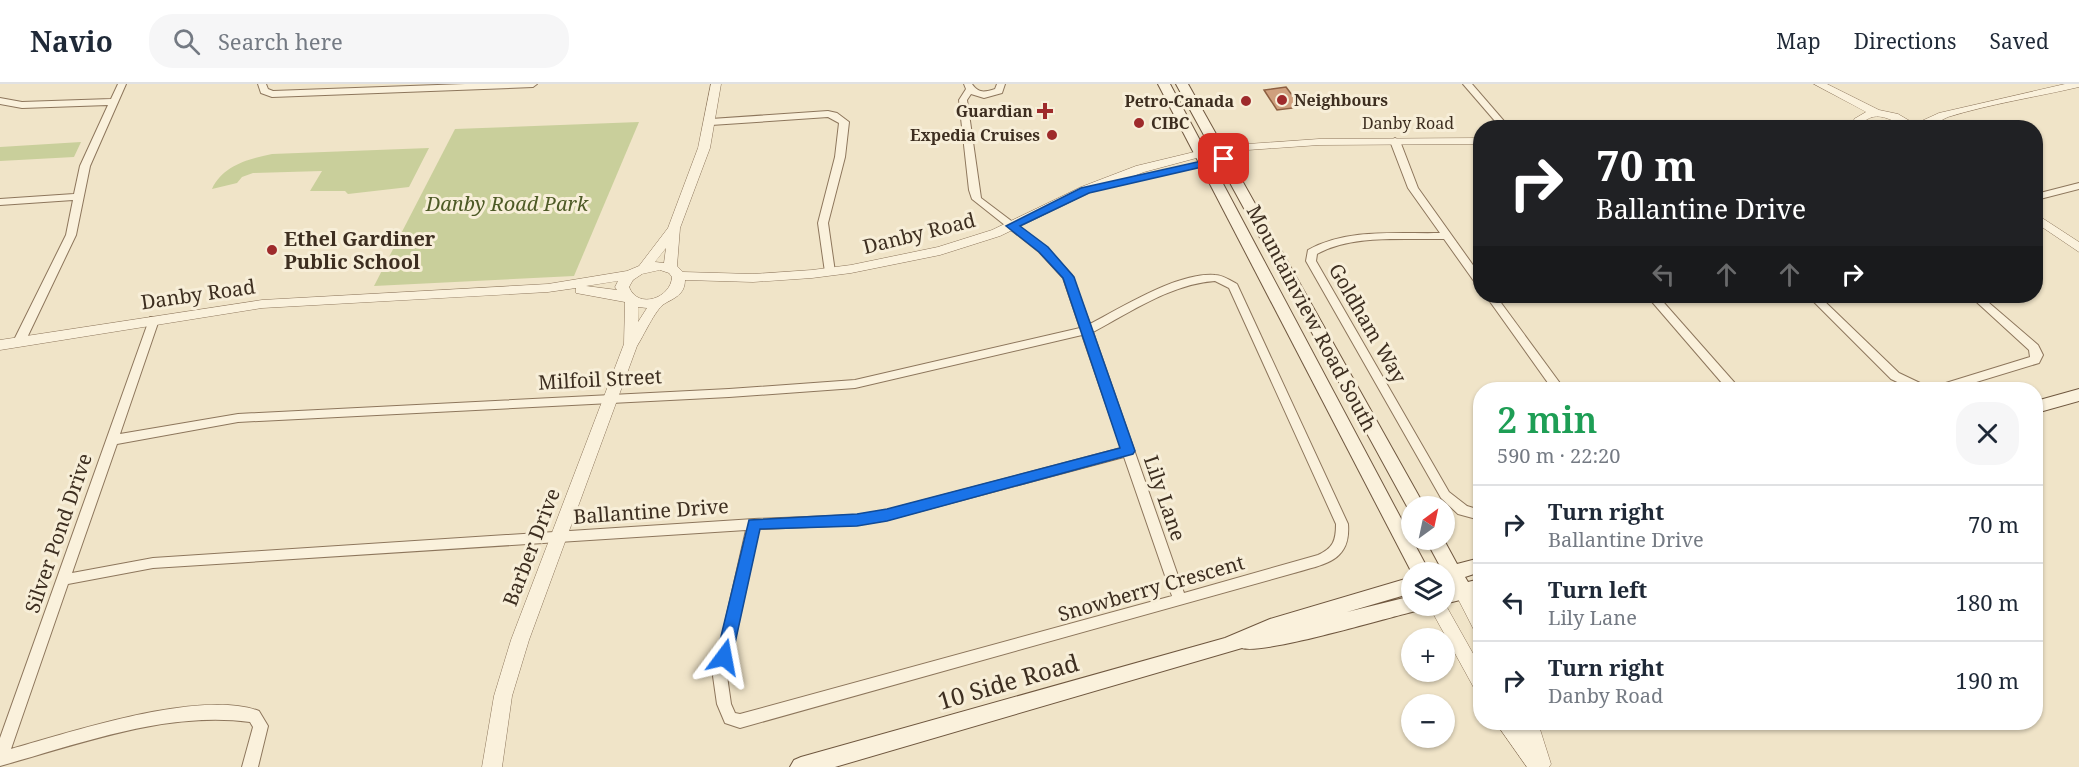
<!DOCTYPE html>
<html lang="en">
<head>
<meta charset="utf-8">
<style>
  body { margin:0; font-family:"Noto Serif",serif; background:#f6f6f7; color:#1f2937; height:100vh; display:flex; flex-direction:column; font-size:22px; white-space:nowrap }
  * { box-sizing:border-box; margin:0 }
  p { font-size:20px; color:#747a83 }
  .icon { flex:none; width:33px; height:33px; fill:none; stroke:currentColor; stroke-width:2; stroke-linecap:round; stroke-linejoin:round }
  .map { position:relative; flex:1; overflow:hidden }
  .panel { position:absolute; left:1473px; top:298px; width:570px; height:348px; display:flex; flex-direction:column; background:#fff; border-radius:24px; box-shadow:0 2px 4px #0004 }
  .panel>* { flex:none }
  .guide { position:absolute; left:1473px; top:36px; width:570px; height:183px; border-radius:24px; box-shadow:0 2px 4px #0004; background:#202124; color:#fff; overflow:hidden }
  .needle { width:39px; rotate:33deg }
  .tools { position:absolute; left:1401px; top:412px; display:grid; gap:12px }
  .tools a { display:grid; place-items:center; width:54px; height:54px; border-radius:50%; background:#fff; box-shadow:0 2px 4px #0004; font-size:30px }
  .pin { position:absolute; display:grid; place-items:center; width:51px; height:51px; color:#fff; margin:-26px; border-radius:12px; box-shadow:0 3px 9px #0006 }
  .me { position:absolute; width:66px; margin:-33px; rotate:13deg; stroke-linejoin:round; filter:drop-shadow(0 0 4px #0008) }
  .turn { display:flex; align-items:center; gap:21px; height:126px; padding:0 24px; font-size:27px }
  .turn .icon { width:78px; height:78px; stroke-width:2.5 }
  .turn b { display:block; font-size:42px; line-height:51px }
  .lanes { display:flex; align-items:center; height:57px; padding:0 24px; background:#0003; justify-content:center; gap:30px; direction:ltr }
  .lanes .off { opacity:.35 }
  .round { display:grid; place-items:center; flex:none; width:63px; height:63px; border-radius:24px; background:#f6f6f7 }
  .overview { display:flex; align-items:center; justify-content:space-between; height:102px; padding:0 24px }
  h1 { font-size:36px; font-weight:600; line-height:45px; color:#1e9e55 }
  ul { padding:0; list-style:none }
  li { display:flex; align-items:center; gap:18px; height:78px; padding:0 24px; border-top:2px solid #e0e1e3 }
  li div { flex:1 }
  li b { display:block; font-size:22px }
  li em { font-style:normal }
  header { display:flex; align-items:center; gap:36px; box-sizing:border-box; height:84px; padding:0 30px; background:#fff; border-bottom:2px solid #e0e1e3 }
  header strong { font-size:28px }
  nav { display:flex; gap:33px; margin-inline-start:auto; font-size:21px }
  .search { width:420px; height:54px; background:#f6f6f7; display:flex; align-items:center; gap:15px; box-sizing:border-box; padding:0 21px; border-radius:24px; color:#747a83; font-size:22px }
  .map>svg:first-child { display:block }
  .green { fill:#c9cf9b }
  .building { fill:#cf9f7d; stroke:#8d5f41; stroke-width:1.5 }
  .lines { fill:none; stroke-linecap:round; stroke-linejoin:round }
  .minor-casing { stroke:#8d765c; stroke-width:2 }
  .tertiary-casing { stroke:#8d765c; stroke-width:1 }
  .secondary-casing { stroke:#6f573f; stroke-width:2 }
  .minor { fill:#faf1dc; fill-rule:evenodd }
  .tertiary { fill:#faf1dc; fill-rule:evenodd }
  .secondary { fill:#faf1dc; fill-rule:evenodd }
  .route { fill:#1a73e8; stroke:#114b97; stroke-width:1.5 }
  .poi-dot { fill:#9e2a2b; stroke:#f7eed8; stroke-width:2 }
  .labels { text-anchor:middle; dominant-baseline:central; stroke-width:6; stroke-linejoin:round; paint-order:stroke }
  .far-poi-label { font-size:16px; font-weight:bold; fill:#3d2e20; stroke:#f7eed8; text-anchor:end }
  .far-street-label { font-size:16px; fill:#3d2e20; stroke:#f7eed8 }
  .park-label { font-size:20px; font-style:italic; fill:#4d5a26; stroke:#f7eed8 }
  .street-label { font-size:20px; fill:#3d2e20; stroke:#f7eed8 }
  .poi-label { font-size:20px; font-weight:bold; fill:#3d2e20; stroke:#f7eed8; text-anchor:start }
  .near-street-label { font-size:24px; fill:#3d2e20; stroke:#f7eed8 }
</style>
</head>
<body>
<header>
<strong>Navio</strong>
<div class="search"><svg class="icon" aria-label="search" viewBox="0 0 24 24"><circle cx="10" cy="10" r="6"/><path d="M15 15l6 6"/></svg>Search here</div>
<nav><a>Map</a><a>Directions</a><a>Saved</a></nav>
</header>
<div class="map">
<svg width="2079" height="683" viewBox="0 0 2079 683">
  <rect width="100%" height="100%" fill="#f0e4c8"/>
  <g class="green">
    <polygon points="639,38 574,192 374,202 455,45"/>
    <polygon points="81,58 74,73 0,77 0,63"/>
    <path d="M429 64 409 103 348 110 345 107H310L322 87 253 89 242 93 237 99 212 105C223 81 249 75 272 70Z"/>
  </g>
  <polygon class="building" points="1286,3 1301,23 1277,26 1264,6"/>
  <g class="lines">
    <g class="minor-casing">
      <g id="minor">
        <polygon points="118,0 126,0 90,82 76,151 25,258 23,261 15,261 13,258 66,151 73,116 0,121 0,115 74,110 80,82 108,21 22,24 0,20 0,14 22,18 111,15"/>
        <polygon points="258,0 266,0 268,5 273,7 465,0 537,0 533,3 272,13 261,9"/>
        <path d="M964 0H972C979 10 985 8 995 5L997 0H1005L1002 9 984 14 971 10 967 16 981 114 1047 164 1072 191 1090 240C1123 223 1178 188 1215 191 1222 191 1230 196 1237 200L1348 440C1351 478 1324 480 1294 489L740 644 725 639 717 620 713 592 746 446 153 484 68 500 11 665C72 648 200 605 259 627L268 642 258 683H242L253 643 250 638C165 627 80 660 0 682V654L150 233H158L159 236 120 350 238 330 729 305 855 296 1080 244 1063 194 1039 168 972 115 969 106 959 16 966 5ZM1215 197 1229 204 1336 440C1336 457 1333 464 1318 471L1184 509 1093 248C1131 228 1171 200 1215 197ZM1082 251 1121 364 887 426 857 431 754 435 153 474 72 489 117 360 238 338 729 313 855 304ZM1124 373 1172 512 740 630 735 629 731 620 727 592 759 445 857 441 887 436Z"/>
        <polygon points="1463,0 1472,0 1510,44 1501,44"/>
        <polygon points="828,27 837,29 849,38 845,73 828,139 835,188 830,191 825,188 818,139 835,73 839,39 828,33 711,41 706,38 711,35"/>
        <path d="M1395 54 1400 57 1418 104 1480 191V201L1476 200 1444 155C1405 156 1351 150 1317 170L1316 177 1449 408 1467 422 1480 426V436L1458 430 1441 414 1306 177 1308 166C1347 144 1397 150 1440 149L1408 104 1390 57Z"/>
        <polygon points="2079,99 2079,105 2036,116 2036,110"/>
        <polygon points="1486,212 1496,212 1565,306 1553,306"/>
        <polygon points="1647,212 1658,212 1741,306 1728,306"/>
        <polygon points="1808,212 1819,212 1899,289 1920,299 1936,302 2030,273 2029,266 1970,212 1981,212 2038,261 2043,271 2039,279 1950,306 1914,306 1891,295"/>
      </g>
    </g>
    <g class="tertiary-casing">
      <g id="tertiary">
        <path d="M711 0H721L710 64 680 144 677 182 683 188 753 190 812 186 851 181 938 163 992 146 1081 103 1136 82 1219 62 1319 55 1480 54V60L1319 61 1219 68 1144 88 1089 109 1000 152 940 171 851 189 812 194 753 198 685 196C685 211 674 214 664 220 655 226 643 253 637 262L529 556 512 612 502 683H482L494 612 511 556 624 260 625 218 576 209V204L548 208 262 224 0 266V256L262 216 548 200 627 187 639 182 668 144 698 64ZM666 164 664 179 655 178ZM660 186 669 189 672 193C671 214 638 226 629 203L633 196 642 190ZM618 197 615 203 617 206 586 202ZM638 223 647 224 638 238Z"/>
        <path d="M1814 0H1827L1879 26 1898 30 1915 40 1939 29 2065 0H2079V3C2036 13 1990 20 1948 33 1941 36 1934 41 1927 43 1903 50 1885 23 1866 36L1869 44H1857L1854 35 1866 28Z"/>
        <polygon points="2036,130 2079,158 2079,168 2036,139"/>
        <polygon points="1463,500 1469,502 1480,525 1480,548 1474,546 1454,507 1457,502"/>
        <polygon points="1444,518 1480,582 1480,606 1474,604 1429,522 1444,522"/>
        <polygon points="1496,639 1516,639 1522,646 1520,639 1538,639 1551,680 1549,683 1527,683"/>
      </g>
    </g>
    <g class="secondary-casing">
      <g id="secondary">
        <polygon points="1158,0 1170,0 1430,489 1412,489"/>
        <polygon points="1176,0 1188,0 1425,423 1412,423 1412,428 1410,428"/>
        <polygon points="2079,305 2079,317 2036,329 2036,317"/>
        <polygon points="1426,456 1444,456 1457,480 1480,474 1480,488 1465,493 1468,498 1480,495 1480,511 1444,520 1444,504 1451,502 1448,497 1444,498 1444,489 1436,489 1441,484"/>
        <path d="M1412 493V509L1347 528 1412 512V522H1420L1419 526 1412 528C1383 535 1262 571 1242 564L835 683H790L794 676 801 673 1225 554 1270 535Z"/>
      </g>
    </g>
    <use href="#minor" class="minor"/>
    <use href="#tertiary" class="tertiary"/>
    <use href="#secondary" class="secondary"/>
  </g>
  <polygon class="route" points="1224,72 1230,75 1228,77 1089,109 1020,142 1048,163 1074,193 1135,367 1133,370 887,437 857,442 760,445 732,573 730,578 724,580 719,578 716,573 749,436 857,430 887,425 1120,364 1063,194 1039,168 1006,142 1081,104"/>
  <g class="poi-dot">
    <circle cx="1282" cy="16" r="6"/>
    <circle cx="1246" cy="17" r="6"/>
    <path d="M1042 18h6v6h6v6h-6v6h-6v-6h-6v-6h6z"/>
    <circle cx="1139" cy="39" r="6"/>
    <circle cx="1052" cy="51" r="6"/>
    <circle cx="272" cy="166" r="6"/>
  </g>
  <g class="labels">
    <g class="far-poi-label">
      <text x="1294" y="16" text-anchor="start">Neighbours</text>
      <text x="1234" y="17">Petro-Canada</text>
      <text x="1033" y="27">Guardian</text>
      <text x="1151" y="39" text-anchor="start">CIBC</text>
      <text x="1040" y="51">Expedia Cruises</text>
    </g>
    <g class="far-street-label">
      <text x="1408" y="39">Danby Road</text>
    </g>
    <g class="park-label">
      <text x="507" y="119">Danby Road Park</text>
    </g>
    <g class="street-label">
      <text transform="translate(919 149) rotate(-14)">Danby Road</text>
      <text transform="translate(198 210) rotate(-8)">Danby Road</text>
      <text transform="translate(1312 234) rotate(62)">Mountainview Road South</text>
      <text transform="translate(1368 239) rotate(60)">Goldham Way</text>
      <text transform="translate(600 295) rotate(-3)">Milfoil Street</text>
      <text transform="translate(1165 414) rotate(71)">Lily Lane</text>
      <text transform="translate(651 427) rotate(-4)">Ballantine Drive</text>
      <text transform="translate(58 449) rotate(-71)">Silver Pond Drive</text>
      <text transform="translate(531 463) rotate(-69)">Barber Drive</text>
      <text transform="translate(1151 504) rotate(-16)">Snowberry Crescent</text>
    </g>
    <g class="poi-label">
      <text x="284" y="154">Ethel Gardiner<tspan x="284" dy="23">Public School</tspan></text>
    </g>
    <g class="near-street-label">
      <text transform="translate(1008 597) rotate(-16)">10 Side Road</text>
    </g>
  </g>
</svg>
<div class="tools">
<a><svg class="needle" viewBox="-14 -14 28 28"><path d="M0-13l5 13h-10z" fill="#e53935"/><path d="M0 13l5-13h-10z" fill="#747a83"/></svg></a>
<a><svg class="icon" aria-label="layers" viewBox="0 0 24 24"><path d="M12 4l9 5-9 5-9-5zM3 14l9 5 9-5"/></svg></a>
<a>+</a>
<a>−</a>
</div>
<div class="pin" style="left:1224px;top:75px;background:#d93025"><svg class="icon" aria-label="arrive" viewBox="0 0 24 24"><path d="M6 21V4h12l-3 4 3 4H6"/></svg></div>
<svg class="me" style="left:724px;top:573px" viewBox="-20 -20 40 40"><path d="M0-17L14 15 0 8-14 15z" fill="#1a73e8" stroke="#fff" stroke-width="4"/></svg>
<div class="guide">
<div class="turn"><svg class="icon" aria-label="right" viewBox="0 0 24 24"><path d="M7 20v-9h11M14 6l5 5-5 5"/></svg><div><b>70 m</b>Ballantine Drive</div></div>
<div class="lanes"><svg class="icon off" aria-label="left" viewBox="0 0 24 24"><path d="M17 20v-9H6M10 6l-5 5 5 5"/></svg><svg class="icon off" aria-label="ahead" viewBox="0 0 24 24"><path d="M12 20V5M6 11l6-6 6 6"/></svg><svg class="icon off" aria-label="ahead" viewBox="0 0 24 24"><path d="M12 20V5M6 11l6-6 6 6"/></svg><svg class="icon" aria-label="right" viewBox="0 0 24 24"><path d="M7 20v-9h11M14 6l5 5-5 5"/></svg></div>
</div>
<section class="panel">
<div class="overview"><div><h1>2 min</h1><p>590 m · 22:20</p></div><a class="round"><svg class="icon" aria-label="close" viewBox="0 0 24 24"><path d="M6 6l12 12M18 6L6 18"/></svg></a></div>
<ul>
<li><svg class="icon" aria-label="right" viewBox="0 0 24 24"><path d="M7 20v-9h11M14 6l5 5-5 5"/></svg><div><b>Turn right</b><p>Ballantine Drive</p></div><em>70 m</em></li>
<li><svg class="icon" aria-label="left" viewBox="0 0 24 24"><path d="M17 20v-9H6M10 6l-5 5 5 5"/></svg><div><b>Turn left</b><p>Lily Lane</p></div><em>180 m</em></li>
<li><svg class="icon" aria-label="right" viewBox="0 0 24 24"><path d="M7 20v-9h11M14 6l5 5-5 5"/></svg><div><b>Turn right</b><p>Danby Road</p></div><em>190 m</em></li>
</ul>
</section>
</div>
</body>
</html>
